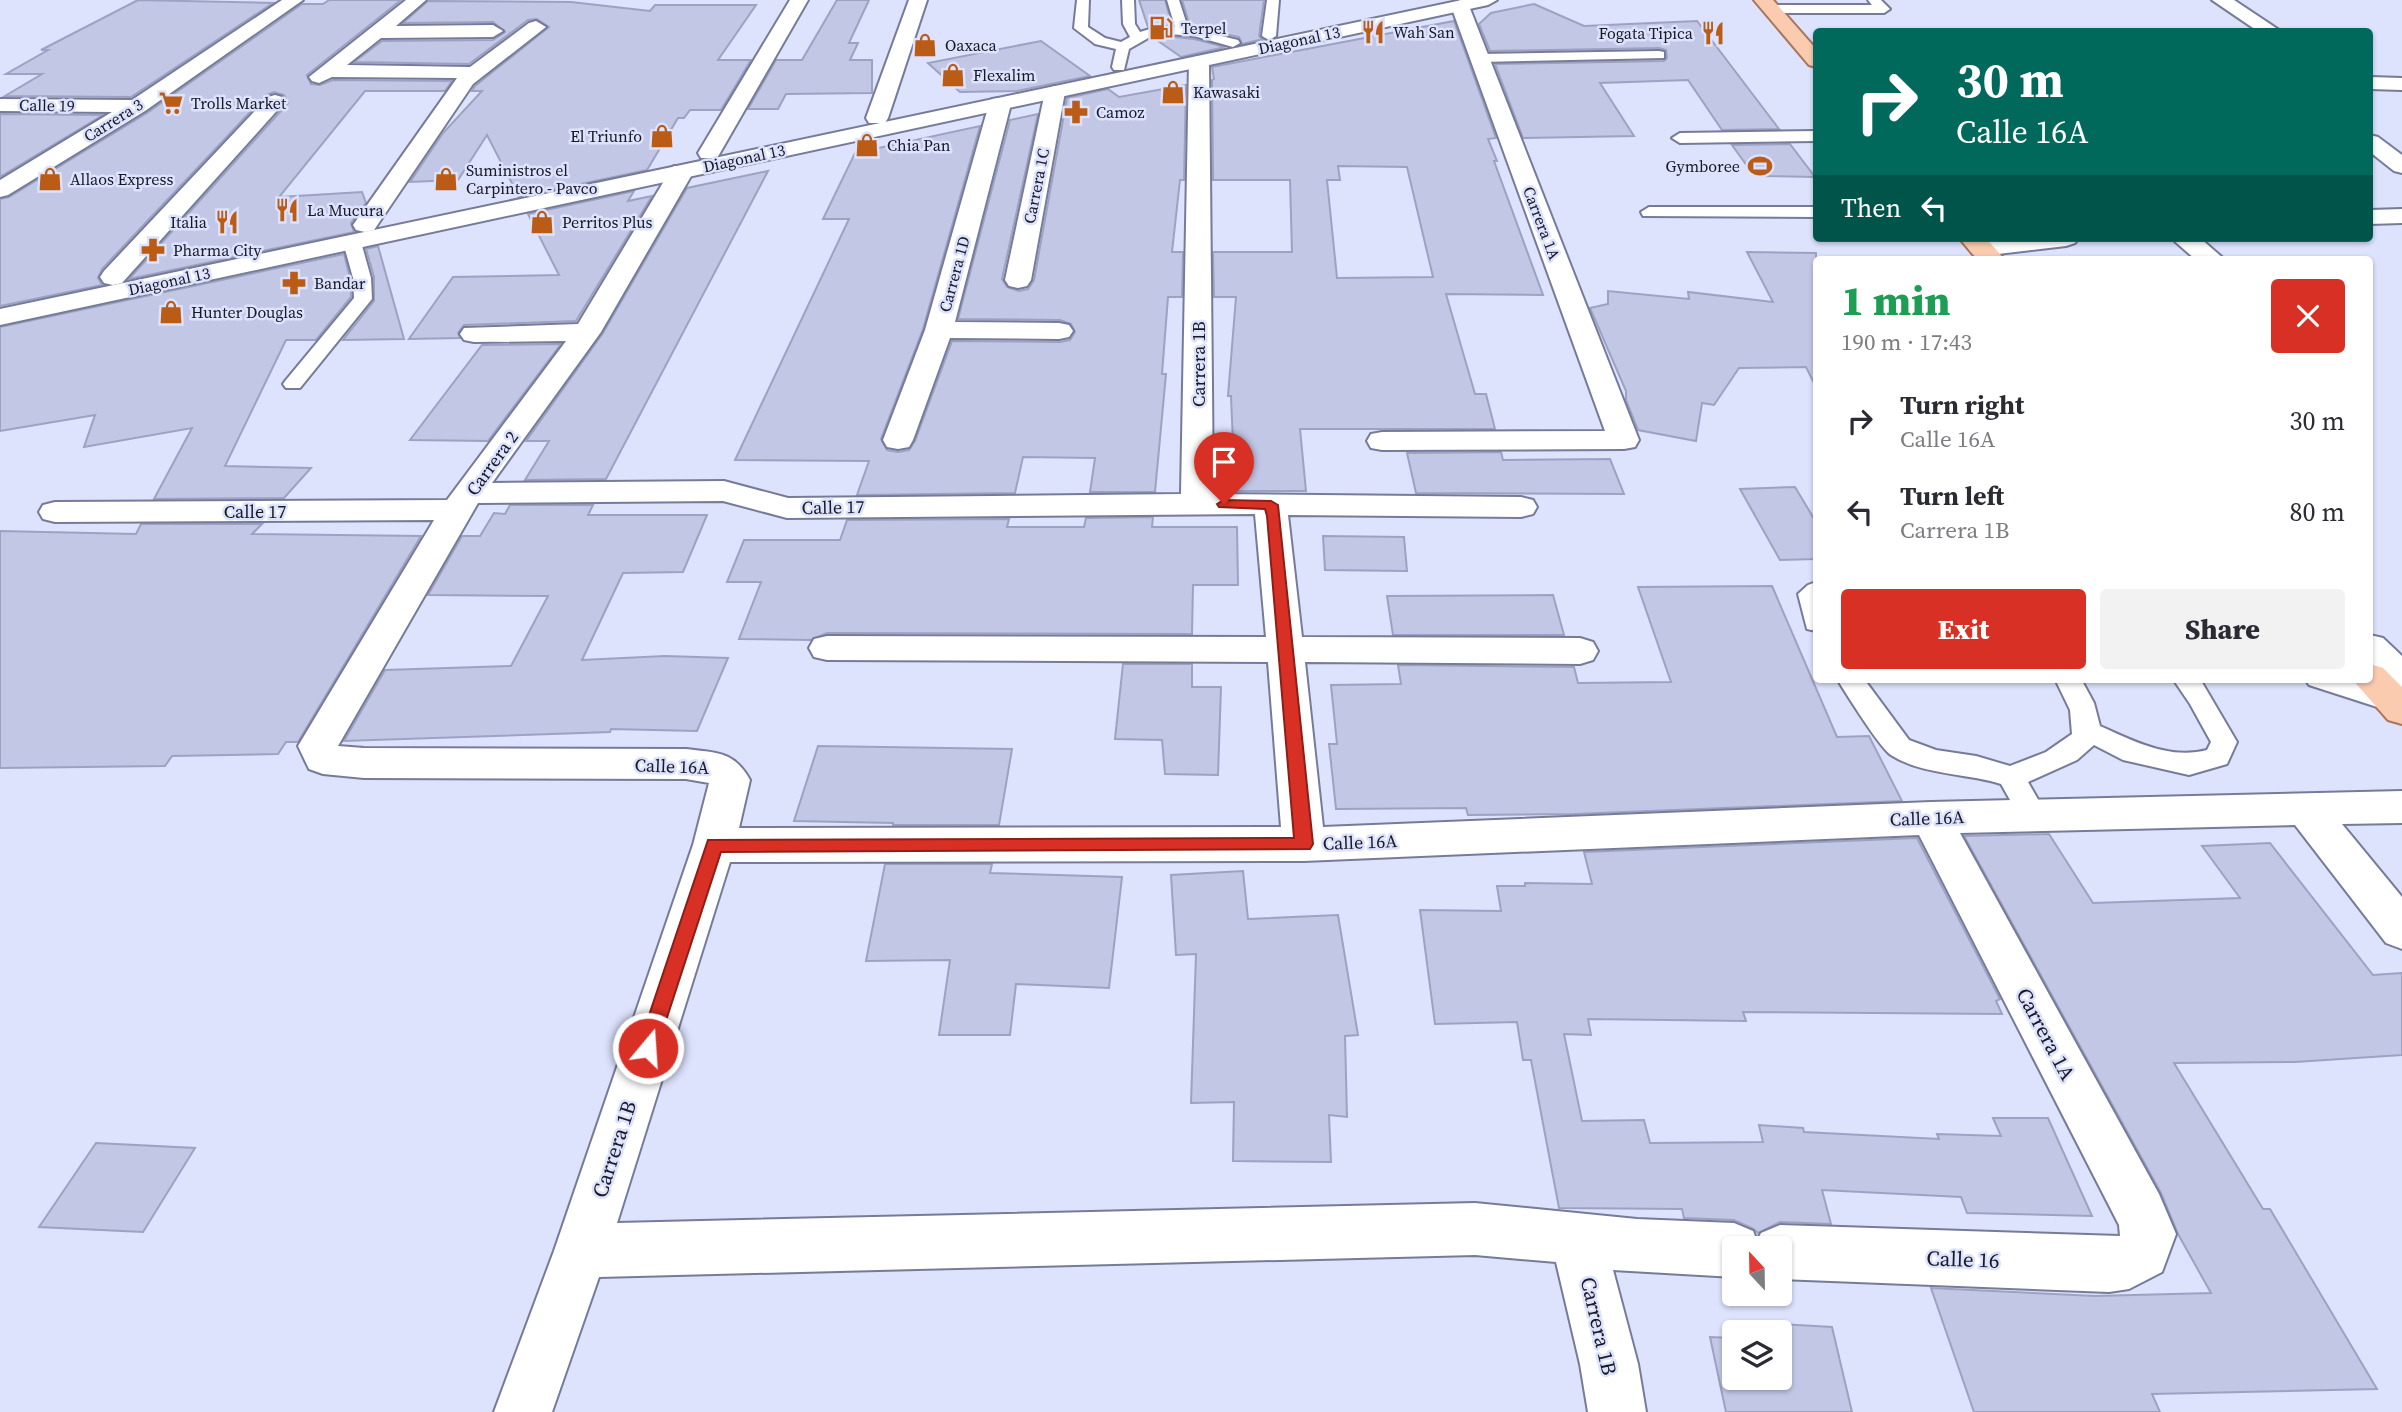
<!DOCTYPE html>
<html lang="en">
<head>
<meta charset="utf-8">
<style>
  body { margin:0; font-family:"Source Serif 4",serif; background:#f2f2f3; color:#2b2b33; height:100vh; display:flex; flex-direction:column; font-size:26px; white-space:nowrap }
  * { box-sizing:border-box; margin:0 }
  p { font-size:23px; color:#7c7c81 }
  .icon { flex:none; width:38px; height:38px; fill:none; stroke:currentColor; stroke-width:2; stroke-linecap:round; stroke-linejoin:round }
  .map { position:relative; flex:1; overflow:hidden }
  .drawer { position:absolute; left:1813px; top:256px; width:560px; height:427px; display:flex; flex-direction:column; background:#fff; border-radius:7px; box-shadow:0 2px 5px #0004 }
  .drawer>* { flex:none }
  .top-card { position:absolute; left:1813px; top:28px; width:560px; height:214px; border-radius:7px; box-shadow:0 2px 5px #0004; background:#00695c; color:#fff; overflow:hidden }
  .needle { width:46px; rotate:338deg }
  .tools { position:absolute; left:1722px; top:1236px; display:grid; gap:14px }
  .tools a { display:grid; place-items:center; width:70px; height:70px; border-radius:7px; background:#fff; box-shadow:0 2px 5px #0004; font-size:35px }
  .pin { position:absolute; display:grid; place-items:center; width:60px; height:60px; color:#fff; margin:-72px -30px; border-radius:50% 50% 50% 0; rotate:-45deg; box-shadow:0 0 7px #0007 }
  .pin .icon { rotate:45deg }
  .me { position:absolute; width:77px; margin:-38px; rotate:18deg; stroke-linejoin:round; filter:drop-shadow(0 0 5px #0008) }
  .turn { display:flex; align-items:center; gap:24px; height:147px; padding:0 28px; font-size:32px }
  .turn .icon { width:91px; height:91px; stroke-width:2.5 }
  .turn b { display:block; font-size:49px; line-height:60px }
  .then { display:flex; align-items:center; height:66px; padding:0 28px; background:#0003; gap:14px; font-size:26px }
  .round { display:grid; place-items:center; flex:none; width:74px; height:74px; border-radius:7px; background:#f2f2f3 }
  .overview { display:flex; align-items:center; justify-content:space-between; height:119px; padding:0 28px }
  h1 { font-size:42px; font-weight:800; line-height:52px; color:#1e9e55 }
  .cta { display:flex; gap:14px; margin-top:auto; padding:14px 28px }
  .cta a { flex:1; height:80px; border-radius:7px; background:#d93025; color:#fff; font-size:28px; font-weight:800; line-height:80px; text-align:center }
  .cta a+a { background:#f2f2f3; color:#2b2b33 }
  ul { padding:0; list-style:none }
  li { display:flex; align-items:center; gap:21px; height:91px; padding:0 28px }
  li div { flex:1 }
  li b { display:block; font-size:26px }
  li em { font-style:normal }
  .map>svg:first-child { display:block }
  .building { fill:#c2c7e6; stroke:#9da2c2; stroke-width:2; fill-rule:evenodd }
  .lines { fill:none; stroke-linecap:round; stroke-linejoin:round }
  .service-casing { stroke:#767b99; stroke-width:4 }
  .minor-casing { stroke:#767b99; stroke-width:4 }
  .secondary-casing { stroke:#767b99; stroke-width:4 }
  .primary-casing { stroke:#a9765d; stroke-width:4 }
  .service { fill:#fff; fill-rule:evenodd }
  .minor { fill:#fff; fill-rule:evenodd }
  .secondary { fill:#fff; fill-rule:evenodd }
  .primary { fill:#fbcbb0; fill-rule:evenodd }
  .route { fill:#d93025; stroke:#8d1f18; stroke-width:2 }
  .labels { text-anchor:middle; dominant-baseline:central; stroke-width:5; stroke-linejoin:round; paint-order:stroke }
  .far-poi-label { font-size:16px; fill:#171925; stroke:#dde2fd; text-anchor:start }
  .far-street-label { font-size:16px; fill:#171925; stroke:#dde2fd }
  .street-label { font-size:18px; fill:#171925; stroke:#dde2fd }
  .near-street-label { font-size:21px; fill:#171925; stroke:#dde2fd }
</style>
</head>
<body>
<div class="map">
<svg width="2402" height="1412" viewBox="0 0 2402 1412">
  <rect width="100%" height="100%" fill="#dde2fd"/>
  <g class="building">
    <polygon points="138,0 273,3 131,97 5,96 42,74 6,74 48,50 41,50"/>
    <polygon points="329,0 401,0 307,75 311,84 320,85 333,80 452,81 445,91 365,91 279,197 362,192 366,203 351,223 354,232 129,279 288,103 284,95 274,92 266,95 102,269 98,278 102,285 0,306 0,199 9,197 147,113 302,4 323,4"/>
    <polygon points="837,0 869,0 849,43 858,43 850,60 872,60 872,93 786,94 778,109 748,109 776,60 802,60"/>
    <polygon points="1139,0 1165,0 1172,25 1167,26 1167,36 1194,39 1225,47 1181,57 1154,38 1159,32 1148,27"/>
    <polygon points="1182,0 1264,0 1259,36 1263,39 1242,44 1239,37 1190,26"/>
    <polygon points="428,1 571,2 650,11 655,5 756,5 718,60 751,60 721,110 690,110 684,118 678,118 647,170 519,197 487,135 458,180 410,182 443,133 482,91 472,91 475,86 549,27 537,19 528,20 469,64 354,62 382,41 493,40 505,32 493,22 403,23"/>
    <polygon points="1534,4 1584,26 1697,21 1779,129 1722,130 1688,80 1600,83 1634,136 1523,138 1495,64 1664,61 1667,58 1666,50 1659,48 1490,51 1479,24 1491,13"/>
    <path d="M1454 21 1496 138 1488 139 1497 161H1494L1543 295 1446 294 1475 394H1486L1495 429H1300L1306 491H1235L1231 396H1228L1236 297H1214L1213 252H1292L1290 180H1213L1212 80 1214 79 1212 67ZM1338 166 1407 167 1433 277 1337 278 1327 180H1340Z"/>
    <polygon points="1041,41 1090,76 1017,91 960,92 928,63"/>
    <polygon points="1186,85 1184,180 1180,180 1172,252 1183,252 1182,297 1168,297 1162,374 1166,374 1155,492 1090,492 1095,458 1023,457 1015,493 857,495 869,461 735,460 849,219 823,219 855,153 980,126 923,329 881,439 887,450 898,452 909,450 915,441 952,341 1060,342 1070,340 1075,332 1071,324 1060,320 958,319 1010,120 1038,114 1002,279 1007,287 1019,291 1028,289 1034,280 1067,98 1108,89 1119,97"/>
    <polygon points="0,114 103,115 0,177"/>
    <polygon points="1790,144 1815,177 1762,176 1758,171 1750,170 1732,145"/>
    <polygon points="768,171 606,479 525,480 549,441 526,441 603,333 687,188"/>
    <polygon points="634,191 628,201 652,196 576,321 464,325 458,333 460,338 409,339 453,277 559,275 528,214"/>
    <polygon points="378,246 404,339 343,340 374,301 374,277 366,249"/>
    <polygon points="1747,252 1816,253 1816,387 1806,367 1739,368 1714,405 1702,403 1696,441 1638,430 1626,400 1626,391 1590,308 1608,304 1608,291 1689,299 1688,292 1773,302"/>
    <polygon points="344,254 350,278 351,297 316,340 286,340 225,466 311,468 284,498 154,499 192,428 84,447 95,415 0,431 0,327"/>
    <polygon points="561,344 488,441 410,440 482,345"/>
    <polygon points="1501,452 1503,460 1610,459 1624,494 1416,493 1407,453"/>
    <polygon points="1795,487 1816,522 1816,559 1780,560 1740,489"/>
    <polygon points="510,505 593,505 588,515 707,515 683,572 623,573 582,660 665,656 728,658 697,731 611,729 610,732 344,741 385,670 511,666 548,596 428,595 462,536 480,536 494,513 505,514"/>
    <polygon points="1153,517 1152,527 1237,527 1238,585 1193,585 1192,634 827,633 811,640 739,639 761,582 727,582 744,540 840,540 847,520 1009,519 1007,527 1084,527 1086,518"/>
    <polygon points="141,524 262,524 252,534 421,536 298,742 286,742 278,754 172,756 165,766 0,768 0,531 136,534"/>
    <polygon points="1323,536 1404,537 1407,571 1325,570"/>
    <polygon points="1772,586 1837,737 1869,736 1902,801 1575,814 1468,815 1466,808 1336,809 1329,744 1337,744 1331,685 1401,684 1398,665 1574,667 1578,683 1671,682 1638,587"/>
    <polygon points="1553,595 1564,635 1393,635 1387,596"/>
    <polygon points="1123,664 1192,664 1192,687 1221,687 1218,775 1165,774 1162,740 1115,739"/>
    <polygon points="818,746 1012,749 999,825 893,825 893,823 794,821"/>
    <polygon points="2049,834 2093,903 2240,898 2202,846 2270,843 2373,975 2402,973 2402,1055 2295,1062 2174,1063 2263,1209 2270,1209 2377,1389 2152,1394 2160,1412 1974,1412 1931,1288 2095,1296 2211,1293 2178,1234 2161,1193 1964,836"/>
    <polygon points="1917,838 2000,999 1996,1001 2002,1014 1743,1012 1746,1021 1588,1019 1591,1035 1564,1034 1582,1121 1644,1120 1650,1143 1763,1142 1759,1125 1803,1128 1804,1132 1939,1139 1937,1134 2001,1136 1993,1118 2048,1118 2092,1216 1967,1213 1961,1197 1822,1190 1831,1224 1780,1222 1758,1233 1754,1229 1734,1220 1684,1218 1682,1209 1559,1208 1531,1060 1523,1060 1517,1022 1435,1024 1420,910 1501,911 1497,886 1525,886 1525,883 1592,884 1584,852"/>
    <polygon points="885,864 992,864 990,873 1122,877 1109,988 1016,984 1010,1035 939,1035 950,960 866,961"/>
    <polygon points="1243,871 1248,919 1338,915 1358,1035 1345,1036 1347,1117 1329,1115 1331,1162 1233,1161 1234,1102 1191,1103 1196,954 1176,955 1171,875"/>
    <polygon points="96,1143 195,1148 143,1232 39,1227"/>
    <polygon points="1780,1324 1832,1327 1852,1412 1726,1412 1710,1337 1734,1338 1734,1377 1780,1377 1780,1341 1784,1342"/>
  </g>
  <g class="lines">
    <g class="service-casing">
      <g id="service">
        <polygon points="1077,0 1089,0 1088,27 1105,38 1121,42 1130,37 1123,24 1122,0 1134,0 1135,24 1140,32 1150,29 1157,33 1129,49 1124,70 1114,70 1112,67 1116,49 1095,44 1074,28"/>
        <polygon points="1167,0 1179,0 1188,28 1238,40 1240,43 1233,47 1194,36 1169,34 1169,28 1175,27"/>
        <polygon points="1267,0 1279,0 1276,36 1269,40 1262,36"/>
        <polygon points="1868,0 1881,0 1890,9 1884,13 1770,13 1764,9 1770,5 1872,5"/>
        <polygon points="1659,51 1664,52 1664,58 1480,62 1473,58 1480,54"/>
        <polygon points="1816,131 1816,141 1680,143 1672,138 1680,133"/>
        <polygon points="1649,207 1816,207 1816,217 1643,216 1641,212"/>
        <polygon points="352,237 361,242 371,278 372,299 300,388 286,388 283,384 286,380 354,298 353,278 343,242"/>
        <polygon points="1816,582 1816,631 1807,629 1798,594 1808,585"/>
        <path d="M1837 679H1864L1909 740 1936 750 1976 756 2010 766 2046 752 2072 734 2070 710 2055 679H2081L2094 703 2100 726C2133 741 2170 760 2207 750L2211 742 2190 704 2173 679H2200L2237 742 2227 764 2189 775 2123 760 2094 745 2077 760 2028 782 2047 815 2043 823 2033 826 2023 823 2001 784C1966 773 1922 775 1891 755 1879 747 1846 693 1837 679Z"/>
        <polygon points="2305,679 2352,679 2402,698 2402,715 2309,685"/>
      </g>
    </g>
    <g class="minor-casing">
      <g id="minor">
        <polygon points="282,0 303,0 145,111 8,195 0,197 0,180 112,112 0,111 0,99 132,100"/>
        <polygon points="406,0 426,0 396,26 493,25 503,31 493,37 381,38 347,65 470,67 529,23 536,21 546,27 473,84 374,230 365,232 356,230 353,225 457,78 332,77 319,83 312,81 309,77"/>
        <polygon points="790,0 808,0 720,153 717,158 701,158 698,153"/>
        <polygon points="909,0 927,0 888,118 885,123 869,123 866,118"/>
        <polygon points="1460,0 1469,6 1639,440 1635,447 1624,449 1382,450 1371,448 1367,441 1371,434 1382,432 1605,431 1451,6"/>
        <polygon points="2212,0 2234,0 2282,32 2259,32"/>
        <path d="M1199 56 1206 58 1209 62 1213 494 1521 497 1533 500 1537 507 1533 514 1521 517 1288 515 1302 637 1580 638 1593 642 1598 651 1593 660 1580 664 1305 662 1323 827 1931 802 2402 791V823L2342 824 2402 897V949L2386 943 2295 825 1960 833 2159 1194 2176 1234 2162 1272 2129 1289 2109 1292 1780 1279V1248H1734V1277L1613 1270 1638 1364 1646 1412H1588L1580 1364 1556 1262 1475 1255 599 1277 552 1412H494L554 1251 693 845 709 783 686 779 364 778 323 774 309 769 298 746 434 520 55 522 43 519 39 512 43 505 55 502 447 500 566 341 474 342 464 340 460 334 464 328 578 324 670 171 674 166H690L694 171 601 332 492 483 724 481 788 498 1181 494 1189 62 1192 58ZM723 501 787 518 1255 514 1266 637 827 636 814 639 809 648 814 657 827 660 1268 662 1281 827 739 828 750 780C734 751 717 753 686 749L364 748 338 746 478 503ZM1919 835 2119 1225 2120 1236 1780 1225 1761 1233 1757 1241 1753 1231 1734 1223 1637 1219 1475 1203 617 1223 730 862 1304 861Z"/>
        <polygon points="2370,77 2402,78 2402,90 2370,89"/>
        <polygon points="1055,86 1062,88 1065,92 1031,280 1027,286 1018,288 1009,286 1005,280 1045,92 1048,88"/>
        <polygon points="275,95 282,97 286,101 282,105 122,283 113,285 104,283 100,277 104,271 268,97"/>
        <polygon points="1000,98 1008,99 1011,104 955,322 1059,323 1069,325 1073,331 1069,337 1059,339 950,338 913,440 909,447 898,449 887,447 883,440 925,330 989,104 992,99"/>
        <polygon points="2370,135 2378,137 2402,155 2402,173 2394,171 2370,152"/>
        <polygon points="2402,209 2402,223 2370,224 2370,210"/>
        <polygon points="2001,238 2079,238 2075,243 2066,246 1981,256 1972,253 1968,248 1972,243"/>
        <polygon points="2171,238 2200,238 2224,259 2195,259"/>
        <polygon points="2370,635 2383,638 2402,656 2402,690 2389,686 2370,668"/>
      </g>
    </g>
    <g class="secondary-casing">
      <polygon id="secondary" points="1462,0 1497,0 1488,5 0,325 0,309"/>
    </g>
    <g class="primary-casing">
      <g id="primary">
        <polygon points="1754,0 1773,0 1816,49 1816,67 1809,65"/>
        <polygon points="1959,238 1986,238 2004,259 1977,259"/>
        <polygon points="2370,664 2383,668 2402,687 2402,724 2388,720 2352,679 2370,679"/>
      </g>
    </g>
    <use href="#service" class="service"/>
    <use href="#minor" class="minor"/>
    <use href="#secondary" class="secondary"/>
    <use href="#primary" class="primary"/>
  </g>
  <polygon class="route" points="1224,500 1271,501 1278,505 1313,844 1310,849 721,852 657,1048 655,1054 648,1057 640,1054 638,1048 708,840 1294,838 1267,516 1265,509 1219,507 1217,504"/>
  <defs>
    <g id="fuel-bare" transform="scale(1.89)"><path d="M-5.5-6h7V0h2V4h1.3V-2.5L3-4.5l.8-.8L6-3V5H2.5V1h-1V6h-7ZM-4.2-4.7v3.2H.2V-4.7Z" fill="#ba5b16" stroke="#dde2fd" stroke-width="2.5" paint-order="stroke"/></g>
    <g id="restaurant-bare" transform="scale(1.89)"><path d="M-5-6h1v4h1v-4h1v4h1v-4h1v5L-1.5 .5V6h-2V.5L-5-1ZM5-6V6H3V1.5H1.5Q1.5-4 5-6Z" fill="#ba5b16" stroke="#dde2fd" stroke-width="2.5" paint-order="stroke"/></g>
    <g id="shop-bare" transform="scale(1.89)"><path d="M-5-2.5h2.3a2.7 3.5 0 0 1 5.4 0H5L5.5 6h-11ZM-1.5-2.5h3a1.5 2.3 0 0 0-3 0Z" fill="#ba5b16" stroke="#dde2fd" stroke-width="2.5" paint-order="stroke"/></g>
    <g id="supermarket-bare" transform="scale(1.89)"><path d="M-6-5.5h2.5l.6 2H6L4.5 2H-2.5L-4.4-4H-6ZM-1.5 3.2a1.3 1.3 0 1 0 .1 0ZM3 3.2a1.3 1.3 0 1 0 .1 0Z" fill="#ba5b16" stroke="#dde2fd" stroke-width="2.5" paint-order="stroke"/></g>
    <g id="pharmacy-bare" transform="scale(1.89)"><path d="M-2-6h4v4h4v4h-4v4h-4v-4h-4v-4h4Z" fill="#ba5b16" stroke="#dde2fd" stroke-width="2.5" paint-order="stroke"/></g>
    <g id="stadium-bare" transform="scale(1.89)"><path d="M0-5a6.5 5 0 1 0 0 10a6.5 5 0 1 0 0-10ZM-3.5-1.8h7v3.6h-7Z" fill="#ba5b16" stroke="#dde2fd" stroke-width="2.5" paint-order="stroke"/></g>
  </defs>
  <g fill-rule="evenodd">
    <use href="#fuel-bare" x="1161" y="28"/>
    <use href="#restaurant-bare" x="1373" y="32"/>
    <use href="#restaurant-bare" x="1713" y="33"/>
    <use href="#shop-bare" x="925" y="45"/>
    <use href="#shop-bare" x="953" y="75"/>
    <use href="#shop-bare" x="1173" y="92"/>
    <use href="#supermarket-bare" x="171" y="103"/>
    <use href="#pharmacy-bare" x="1076" y="112"/>
    <use href="#shop-bare" x="662" y="136"/>
    <use href="#shop-bare" x="867" y="145"/>
    <use href="#stadium-bare" x="1760" y="166"/>
    <use href="#shop-bare" x="50" y="179"/>
    <use href="#shop-bare" x="446" y="179"/>
    <use href="#restaurant-bare" x="287" y="210"/>
    <use href="#restaurant-bare" x="227" y="222"/>
    <use href="#shop-bare" x="542" y="222"/>
    <use href="#pharmacy-bare" x="153" y="250"/>
    <use href="#pharmacy-bare" x="294" y="283"/>
    <use href="#shop-bare" x="171" y="312"/>
  </g>
  <g class="labels">
    <g class="far-poi-label">
      <text x="1181" y="28">Terpel</text>
      <text x="1393" y="32">Wah San</text>
      <text x="1693" y="33" text-anchor="end">Fogata Tipica</text>
      <text x="945" y="45">Oaxaca</text>
      <text x="973" y="75">Flexalim</text>
      <text x="1193" y="92">Kawasaki</text>
      <text x="191" y="103">Trolls Market</text>
      <text x="1096" y="112">Camoz</text>
      <text x="642" y="136" text-anchor="end">El Triunfo</text>
      <text x="887" y="145">Chia Pan</text>
      <text x="1740" y="166" text-anchor="end">Gymboree</text>
      <text x="466" y="170">Suministros el<tspan x="466" dy="18">Carpintero - Pavco</tspan></text>
      <text x="70" y="179">Allaos Express</text>
      <text x="307" y="210">La Mucura</text>
      <text x="207" y="222" text-anchor="end">Italia</text>
      <text x="562" y="222">Perritos Plus</text>
      <text x="173" y="250">Pharma City</text>
      <text x="314" y="283">Bandar</text>
      <text x="191" y="312">Hunter Douglas</text>
    </g>
    <g class="far-street-label">
      <text transform="translate(1299 40) rotate(-12)">Diagonal 13</text>
      <text transform="translate(47 105) rotate(1)">Calle 19</text>
      <text transform="translate(113 120) rotate(-32)">Carrera 3</text>
      <text transform="translate(744 158) rotate(-12)">Diagonal 13</text>
      <text transform="translate(1036 186) rotate(-79)">Carrera 1C</text>
      <text transform="translate(1542 223) rotate(69)">Carrera 1A</text>
      <text transform="translate(954 274) rotate(-75)">Carrera 1D</text>
      <text transform="translate(169 281) rotate(-12)">Diagonal 13</text>
    </g>
    <g class="street-label">
      <text transform="translate(1198 364) rotate(-90)">Carrera 1B</text>
      <text transform="translate(492 463) rotate(-54)">Carrera 2</text>
      <text transform="translate(833 507) rotate(-1)">Calle 17</text>
      <text x="255" y="511">Calle 17</text>
      <text transform="translate(672 766) rotate(2)">Calle 16A</text>
      <text transform="translate(1927 818) rotate(-2)">Calle 16A</text>
      <text transform="translate(1360 842) rotate(-2)">Calle 16A</text>
    </g>
    <g class="near-street-label">
      <text transform="translate(2046 1034) rotate(62)">Carrera 1A</text>
      <text transform="translate(614 1149) rotate(-72)">Carrera 1B</text>
      <text transform="translate(1963 1259) rotate(2)">Calle 16</text>
      <text transform="translate(1599 1326) rotate(77)">Carrera 1B</text>
    </g>
  </g>
</svg>
<div class="tools">
<a><svg class="needle" viewBox="-14 -14 28 28"><path d="M0-13l5 13h-10z" fill="#e53935"/><path d="M0 13l5-13h-10z" fill="#7c7c81"/></svg></a>
<a><svg class="icon" aria-label="layers" viewBox="0 0 24 24"><path d="M12 4l9 5-9 5-9-5zM3 14l9 5 9-5"/></svg></a>
</div>
<div class="pin" style="left:1224px;top:504px;background:#d93025"><svg class="icon" aria-label="arrive" viewBox="0 0 24 24"><path d="M6 21V4h12l-3 4 3 4H6"/></svg></div>
<svg class="me" style="left:648px;top:1048px" viewBox="-20 -20 40 40"><circle r="17" fill="#d93025" stroke="#fff" stroke-width="3"/><path d="M0-11L8 9 0 5-8 9z" fill="#fff"/></svg>
<div class="top-card">
<div class="turn"><svg class="icon" aria-label="right" viewBox="0 0 24 24"><path d="M7 20v-9h11M14 6l5 5-5 5"/></svg><div><b>30 m</b>Calle 16A</div></div>
<div class="then">Then<svg class="icon" aria-label="left" viewBox="0 0 24 24"><path d="M17 20v-9H6M10 6l-5 5 5 5"/></svg></div>
</div>
<section class="drawer">
<div class="overview"><div><h1>1 min</h1><p>190 m · 17:43</p></div><a class="round" style="background:#d93025;color:#fff"><svg class="icon" aria-label="close" viewBox="0 0 24 24"><path d="M6 6l12 12M18 6L6 18"/></svg></a></div>
<ul>
<li><svg class="icon" aria-label="right" viewBox="0 0 24 24"><path d="M7 20v-9h11M14 6l5 5-5 5"/></svg><div><b>Turn right</b><p>Calle 16A</p></div><em>30 m</em></li>
<li><svg class="icon" aria-label="left" viewBox="0 0 24 24"><path d="M17 20v-9H6M10 6l-5 5 5 5"/></svg><div><b>Turn left</b><p>Carrera 1B</p></div><em>80 m</em></li>
</ul>
<div class="cta"><a>Exit</a><a>Share</a></div>
</section>
</div>
</body>
</html>
